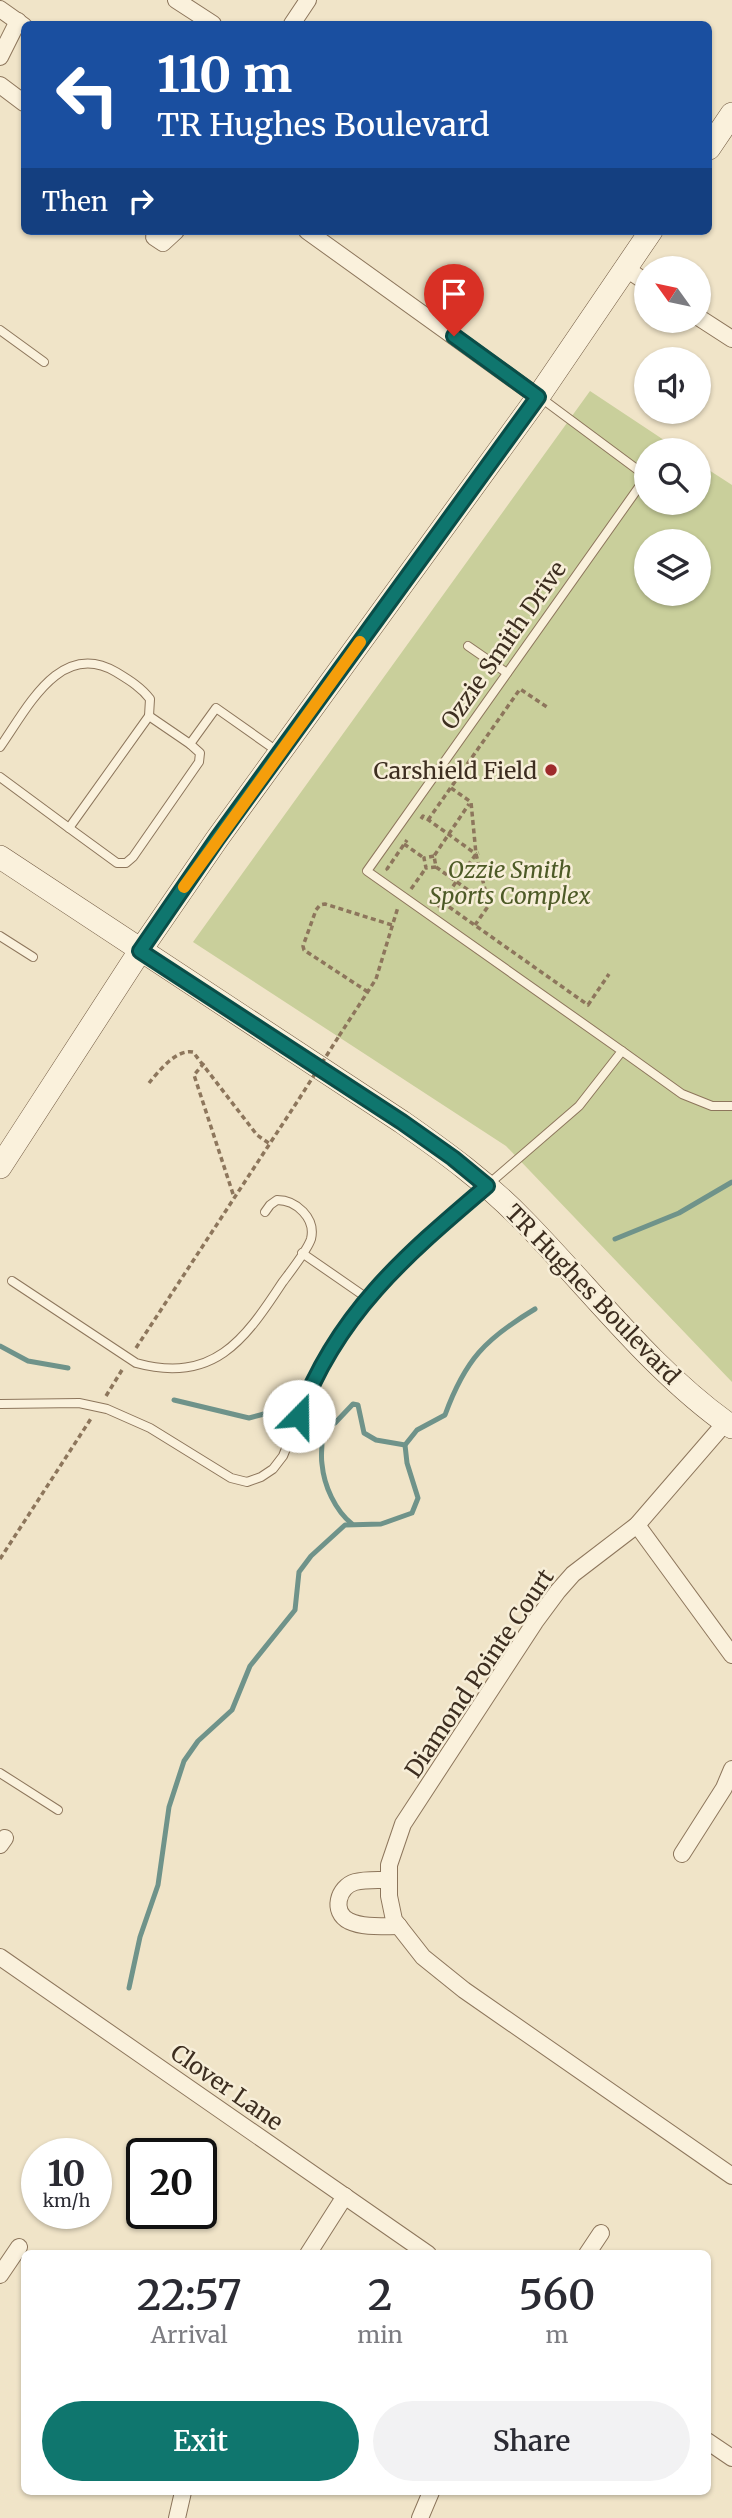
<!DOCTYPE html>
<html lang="en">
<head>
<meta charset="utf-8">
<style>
  body { margin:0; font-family:Merriweather,serif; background:#f2f2f3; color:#2b2b33; height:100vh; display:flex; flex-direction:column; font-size:26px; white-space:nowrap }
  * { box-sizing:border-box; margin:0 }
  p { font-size:23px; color:#7c7c81 }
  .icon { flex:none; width:38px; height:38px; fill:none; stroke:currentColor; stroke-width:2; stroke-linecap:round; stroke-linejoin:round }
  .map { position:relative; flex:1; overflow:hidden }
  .details { position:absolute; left:21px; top:2250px; width:690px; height:245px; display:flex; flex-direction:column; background:#fff; border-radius:10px; box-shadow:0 2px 5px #0004 }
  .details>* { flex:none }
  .banner { position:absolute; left:21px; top:21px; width:691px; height:214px; border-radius:10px; box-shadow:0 2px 5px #0004; background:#1a4fa0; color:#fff; overflow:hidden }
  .needle { width:46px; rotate:303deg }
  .tools { position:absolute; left:634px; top:256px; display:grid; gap:14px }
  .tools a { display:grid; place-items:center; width:77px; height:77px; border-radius:50%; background:#fff; box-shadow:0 2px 5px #0004; font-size:35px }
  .speed { position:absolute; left:21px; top:2138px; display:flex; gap:14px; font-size:35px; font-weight:700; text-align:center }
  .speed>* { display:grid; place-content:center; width:91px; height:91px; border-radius:50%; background:#fff; box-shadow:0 2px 5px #0004; line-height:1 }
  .speed small { font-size:18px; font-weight:400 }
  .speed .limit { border:4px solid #111; border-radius:10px; background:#fff; color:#111 }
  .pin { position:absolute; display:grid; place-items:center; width:60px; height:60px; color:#fff; margin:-72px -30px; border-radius:50% 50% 50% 0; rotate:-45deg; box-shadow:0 0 7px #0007 }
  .pin .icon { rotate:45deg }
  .me { position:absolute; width:77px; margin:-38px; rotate:22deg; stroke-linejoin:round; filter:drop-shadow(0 0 5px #0008) }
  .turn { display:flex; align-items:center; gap:24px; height:147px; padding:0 21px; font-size:32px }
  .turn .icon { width:91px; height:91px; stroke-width:2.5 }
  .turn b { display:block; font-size:49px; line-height:60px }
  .then { display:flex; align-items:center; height:66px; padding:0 21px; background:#0003; gap:14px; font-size:26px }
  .eta { display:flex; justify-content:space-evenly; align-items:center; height:119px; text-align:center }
  .eta b { font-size:42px; font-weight:600; line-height:49px }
  .primary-button { display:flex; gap:14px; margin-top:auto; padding:14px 21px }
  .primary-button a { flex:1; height:80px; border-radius:42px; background:#0f766e; color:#fff; font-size:28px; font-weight:600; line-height:80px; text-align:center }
  .primary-button a+a { background:#f2f2f3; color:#2b2b33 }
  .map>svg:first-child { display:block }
  .green { fill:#c9cf9b; fill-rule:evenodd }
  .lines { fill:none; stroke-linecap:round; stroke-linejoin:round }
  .stream { stroke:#6f938a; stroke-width:5 }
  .lane-casing { stroke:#8d765c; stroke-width:10 }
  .street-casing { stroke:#8d765c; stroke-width:18 }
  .secondary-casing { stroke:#6f573f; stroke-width:24 }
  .path { stroke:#8d765c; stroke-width:3.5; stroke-dasharray:5 3.5; stroke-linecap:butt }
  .lane { stroke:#faf1dc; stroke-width:8 }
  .street { stroke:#faf1dc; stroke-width:16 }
  .secondary { stroke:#faf1dc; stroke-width:23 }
  .path-bridge { stroke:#8d765c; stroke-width:3.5; stroke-dasharray:5 3.5; stroke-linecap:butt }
  .route-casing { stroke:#0a4d48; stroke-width:18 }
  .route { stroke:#0f766e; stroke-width:12 }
  .slow { stroke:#f59e0b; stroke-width:12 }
  .poi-dot { fill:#9e2a2b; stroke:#f7eed8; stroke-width:2.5 }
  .labels { text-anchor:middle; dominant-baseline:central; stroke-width:5; stroke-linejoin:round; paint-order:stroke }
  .street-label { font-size:23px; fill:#3d2e20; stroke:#f7eed8 }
  .poi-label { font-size:23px; fill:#3d2e20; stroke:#f7eed8; text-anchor:end }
  .park-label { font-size:23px; font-style:italic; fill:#4d5a26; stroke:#f7eed8 }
</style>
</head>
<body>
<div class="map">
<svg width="732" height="2518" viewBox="0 0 732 2518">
  <rect width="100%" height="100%" fill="#f0e4c8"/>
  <path class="green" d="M590 391 679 450H646V502H698V463L732 485V1382L506 1146 193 942ZM646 541H698V593H646Z"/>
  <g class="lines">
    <g class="stream">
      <polyline points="615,1239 679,1213 732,1182"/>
      <polyline points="0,1346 28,1361 68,1368"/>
      <polyline points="174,1400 249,1418 264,1414"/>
      <path d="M352 1524C335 1510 324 1486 322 1464 320 1452 324 1441 321 1429L335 1423 353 1404 358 1405 364 1433 376 1440 405 1445"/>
      <path d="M129 1988 140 1937 158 1885 169 1807 184 1761 198 1741 232 1710 250 1666 295 1610 299 1572 311 1556 345 1525 381 1524 412 1513 418 1498 407 1463 405 1445 417 1430 445 1415C465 1360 485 1339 535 1309"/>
    </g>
    <g class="lane-casing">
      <g id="lane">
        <polyline points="0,330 44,362"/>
        <polyline points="541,398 646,476"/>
        <polyline points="468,646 507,673"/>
        <path d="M0 747C27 709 60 639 116 672 129 680 141 687 150 699L149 716"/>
        <polyline points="0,777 69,828 149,716 190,744 216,708 277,751"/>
        <polyline points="69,828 117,863 126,863 133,857 199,762 200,753 190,744"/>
        <polyline points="0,936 33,957"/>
        <polyline points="622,1051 682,1094 712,1106 732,1106"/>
        <polyline points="302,1253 367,1298"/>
        <path d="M12 1281 136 1363C213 1384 244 1341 282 1283 290 1272 307 1251 311 1239 316 1218 296 1200 277 1200L270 1205 265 1212"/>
        <polyline points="0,1404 79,1403 107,1409 150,1428 231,1478 247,1482 261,1477 273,1469 283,1456 315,1377 349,1319 367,1298 454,1214 579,1106 622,1051 367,871 646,477"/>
        <polyline points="0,1773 58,1810"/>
      </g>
    </g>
    <g class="street-casing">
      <g id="street">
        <polyline points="176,0 213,24"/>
        <polyline points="0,9 24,26"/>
        <polyline points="292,24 308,0"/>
        <polyline points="0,57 18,21"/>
        <polyline points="0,85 24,103"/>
        <polyline points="307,231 538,397"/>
        <polyline points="154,237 163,243 176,231"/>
        <polyline points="625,268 646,282"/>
        <polyline points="698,317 732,339"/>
        <polyline points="726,1422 637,1525 573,1574 558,1591 535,1622 403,1824 389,1865 389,1896 394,1920 423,1957 464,1990 732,2176"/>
        <polyline points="637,1525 732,1655"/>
        <polyline points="0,1845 5,1838"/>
        <polyline points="682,1854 724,1788 732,1769"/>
        <path d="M389 1880C379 1880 365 1879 355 1882 338 1887 331 1912 349 1921 364 1928 382 1926 399 1926"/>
        <polyline points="0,1957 428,2254"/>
        <polyline points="308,2254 345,2196"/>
        <polyline points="587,2254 601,2233"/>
        <polyline points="0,2275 19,2247"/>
        <polyline points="707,2441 732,2458"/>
        <polyline points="177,2518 183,2492"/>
        <polyline points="420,2518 431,2492"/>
      </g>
    </g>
    <g class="secondary-casing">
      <g id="secondary">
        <polyline points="709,148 732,114"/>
        <path d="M0 857 402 1122C445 1152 486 1182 523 1220 591 1289 652 1371 732 1427"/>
        <polyline points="0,1167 140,951 217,839 538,397 651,231"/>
      </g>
    </g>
    <g class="path">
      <polyline points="451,788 471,802 476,854 489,905"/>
      <polyline points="421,819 423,816 476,854"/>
      <polyline points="428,820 520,689 547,707"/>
      <polyline points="404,844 424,858"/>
      <polyline points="434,856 424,858 426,868 436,867 434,856 469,804"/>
      <polyline points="436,867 489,905 475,925"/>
      <polyline points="388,870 387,869 407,840"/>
      <polyline points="411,889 426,868"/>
      <polyline points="442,902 588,1005 609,974"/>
      <polyline points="438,905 439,906 476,854 479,853"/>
      <polyline points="368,992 304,950 303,946 316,910 320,905 325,904 392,925"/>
      <polyline points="339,1036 376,979 398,907"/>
      <polyline points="204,1063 194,1075 234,1197"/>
      <path d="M149 1083C159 1071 176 1049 193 1052L257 1135 270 1144"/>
      <polyline points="136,1348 299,1099"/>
      <polyline points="106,1396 122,1370"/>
      <polyline points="0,1559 92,1417"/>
    </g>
    <use href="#lane" class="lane"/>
    <use href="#street" class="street"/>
    <use href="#secondary" class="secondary"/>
    <polyline class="path-bridge" points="299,1099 339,1036"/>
  </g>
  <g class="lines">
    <g class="route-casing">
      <path id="route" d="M299 1416C337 1313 406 1255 487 1186L453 1158 402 1122 140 951 217 839 538 397 454 336"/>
    </g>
    <use href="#route" class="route"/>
    <polyline class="slow" points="184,887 360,642"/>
  </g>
  <circle class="poi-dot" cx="551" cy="770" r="7"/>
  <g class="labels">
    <g class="street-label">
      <text transform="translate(503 645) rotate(-55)">Ozzie Smith Drive</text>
      <text transform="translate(593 1294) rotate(46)">TR Hughes Boulevard</text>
      <text transform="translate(479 1673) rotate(-56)">Diamond Pointe Court</text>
      <text transform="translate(227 2087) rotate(35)">Clover Lane</text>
    </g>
    <g class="poi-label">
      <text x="537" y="770">Carshield Field</text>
    </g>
    <g class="park-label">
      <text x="510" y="869">Ozzie Smith<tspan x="510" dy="26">Sports Complex</tspan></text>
    </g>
  </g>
</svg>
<div class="tools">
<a><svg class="needle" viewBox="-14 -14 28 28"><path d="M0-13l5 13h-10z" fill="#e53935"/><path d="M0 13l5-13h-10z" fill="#7c7c81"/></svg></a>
<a><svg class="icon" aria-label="sound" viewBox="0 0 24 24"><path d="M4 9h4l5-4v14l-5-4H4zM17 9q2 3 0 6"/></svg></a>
<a><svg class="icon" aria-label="search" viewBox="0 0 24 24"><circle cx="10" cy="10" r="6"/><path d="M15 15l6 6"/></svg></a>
<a><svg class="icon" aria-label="layers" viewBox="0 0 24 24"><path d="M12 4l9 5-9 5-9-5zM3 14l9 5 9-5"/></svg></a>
</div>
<div class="speed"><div>10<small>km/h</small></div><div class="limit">20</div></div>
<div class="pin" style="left:454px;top:336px;background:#d93025"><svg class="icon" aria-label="arrive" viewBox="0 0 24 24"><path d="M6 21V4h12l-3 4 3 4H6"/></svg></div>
<svg class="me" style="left:299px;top:1416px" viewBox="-20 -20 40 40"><circle r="19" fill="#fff"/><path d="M0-13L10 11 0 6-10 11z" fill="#0f766e"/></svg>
<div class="banner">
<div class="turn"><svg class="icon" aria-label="left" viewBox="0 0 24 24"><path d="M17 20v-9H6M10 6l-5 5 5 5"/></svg><div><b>110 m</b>TR Hughes Boulevard</div></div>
<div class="then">Then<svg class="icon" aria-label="right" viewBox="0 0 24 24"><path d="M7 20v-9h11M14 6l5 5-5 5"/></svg></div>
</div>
<section class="details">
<div class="eta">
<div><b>22:57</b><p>Arrival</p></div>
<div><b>2</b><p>min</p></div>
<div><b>560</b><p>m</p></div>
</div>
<div class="primary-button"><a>Exit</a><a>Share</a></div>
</section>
</div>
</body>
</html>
